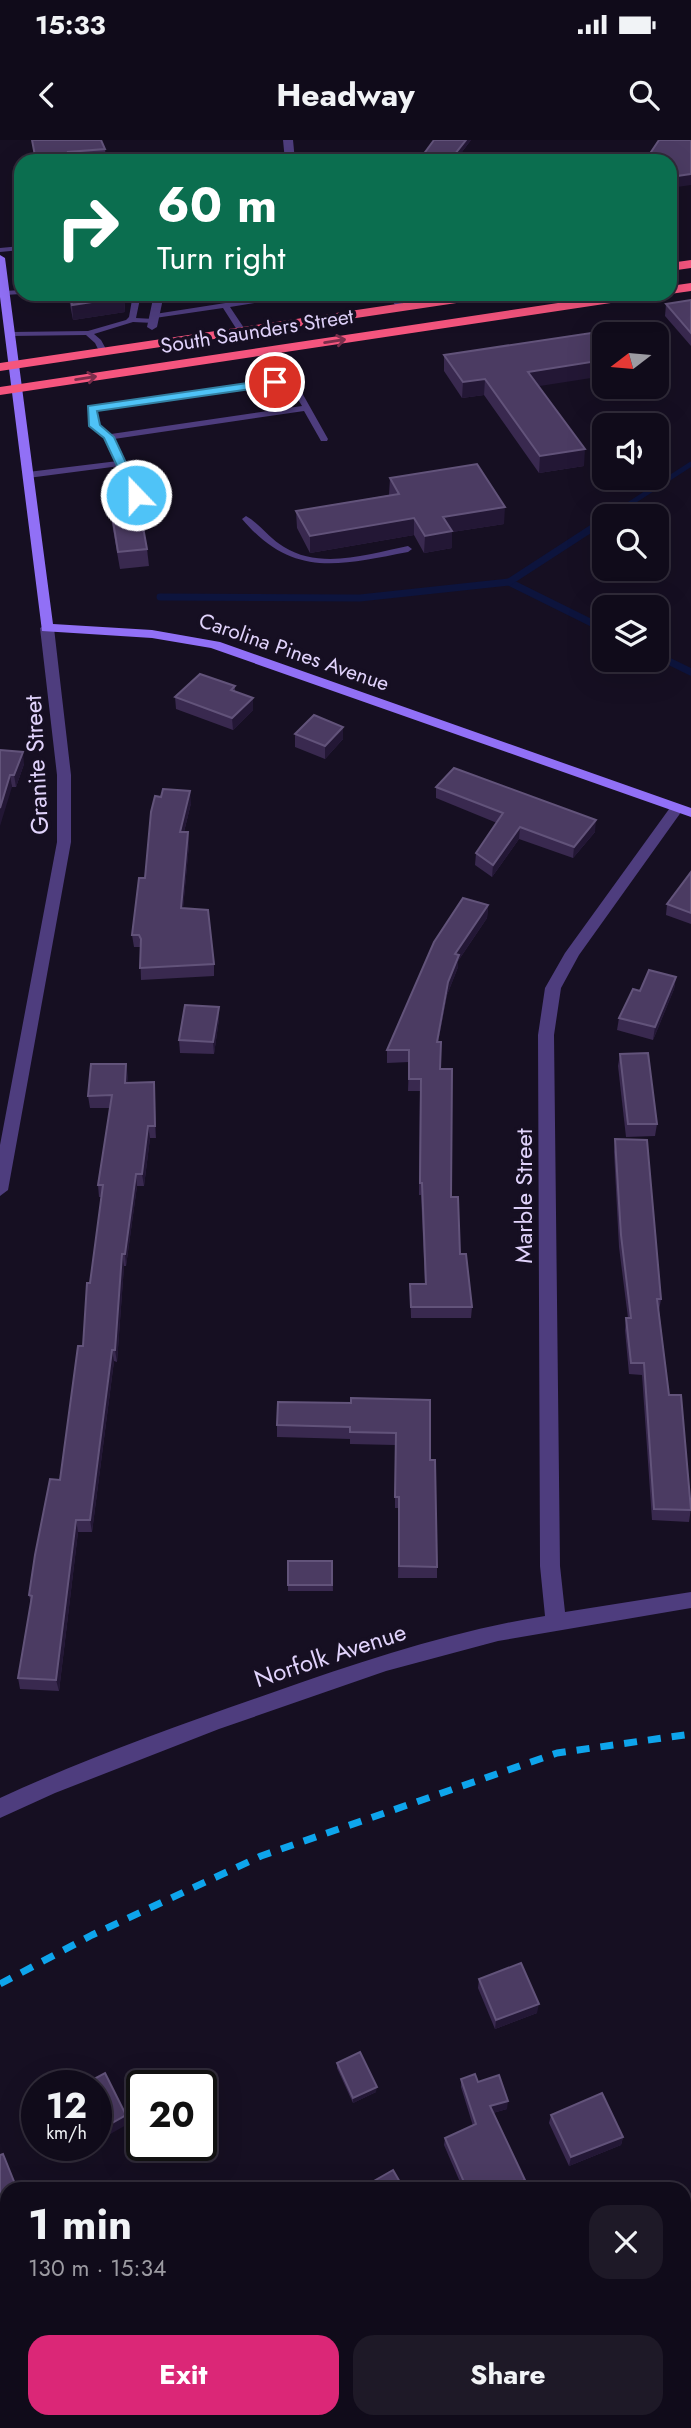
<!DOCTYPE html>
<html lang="en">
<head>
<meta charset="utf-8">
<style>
  body { margin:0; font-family:Jost,sans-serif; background:#1e1927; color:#f1f3f6; height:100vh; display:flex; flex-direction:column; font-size:26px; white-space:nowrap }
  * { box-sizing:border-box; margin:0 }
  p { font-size:23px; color:#9c9ba2 }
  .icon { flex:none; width:38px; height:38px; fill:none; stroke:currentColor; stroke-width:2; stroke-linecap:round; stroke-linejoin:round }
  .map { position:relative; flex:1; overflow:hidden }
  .side { position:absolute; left:0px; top:2042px; width:691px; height:247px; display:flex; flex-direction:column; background:#100b1a; border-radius:21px 21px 0 0; box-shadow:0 7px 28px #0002,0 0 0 2px #302b39 }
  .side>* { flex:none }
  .banner { position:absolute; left:14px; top:14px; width:663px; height:147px; border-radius:21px; box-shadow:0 7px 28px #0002,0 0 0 2px #302b39; background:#0b6e4f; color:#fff; overflow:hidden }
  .needle { width:46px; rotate:254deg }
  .buttons { position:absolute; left:592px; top:182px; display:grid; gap:14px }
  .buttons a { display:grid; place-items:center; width:77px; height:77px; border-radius:14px; background:#100b1a; box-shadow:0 7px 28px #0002,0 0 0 2px #302b39; font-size:35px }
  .speed { position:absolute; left:21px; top:1930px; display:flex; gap:14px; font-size:35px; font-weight:700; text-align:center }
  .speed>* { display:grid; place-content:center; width:91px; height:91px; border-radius:50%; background:#100b1a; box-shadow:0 7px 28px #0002,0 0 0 2px #302b39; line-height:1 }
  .speed small { font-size:18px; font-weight:400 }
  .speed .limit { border:4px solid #111; border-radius:10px; background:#fff; color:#111 }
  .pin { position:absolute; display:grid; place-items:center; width:60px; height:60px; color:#fff; margin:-30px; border:4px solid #fff; border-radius:50%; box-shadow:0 2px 7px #0007 }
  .me { position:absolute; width:77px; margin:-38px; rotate:338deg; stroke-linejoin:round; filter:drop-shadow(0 0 5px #0008) }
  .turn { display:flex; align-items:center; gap:24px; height:147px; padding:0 28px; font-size:32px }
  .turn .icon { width:91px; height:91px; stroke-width:2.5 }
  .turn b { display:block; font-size:49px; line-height:60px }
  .round { display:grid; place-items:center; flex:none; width:74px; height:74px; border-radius:21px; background:#1e1927 }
  .overview { display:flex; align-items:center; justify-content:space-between; height:119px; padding:0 28px }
  h1 { font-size:42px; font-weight:700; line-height:52px }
  .primary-button { display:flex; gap:14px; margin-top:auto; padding:14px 28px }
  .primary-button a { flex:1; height:80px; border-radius:21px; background:#db2777; color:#fff; font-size:28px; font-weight:700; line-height:80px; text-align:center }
  .primary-button a+a { background:#1e1927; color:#f1f3f6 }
  .status { display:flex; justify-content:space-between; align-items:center; height:49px; padding:0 35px; background:#100b1a; direction:ltr }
  .status svg { height:19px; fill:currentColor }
  header { display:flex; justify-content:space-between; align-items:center; height:91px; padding:0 28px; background:#100b1a; font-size:32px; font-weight:700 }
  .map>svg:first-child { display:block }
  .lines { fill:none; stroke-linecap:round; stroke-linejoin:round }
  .stream-far1 { stroke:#0d143d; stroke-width:5 }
  .stream { stroke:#0d143d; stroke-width:7 }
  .lane { fill:#4e3d7e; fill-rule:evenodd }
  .street { fill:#4e3d7e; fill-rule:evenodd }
  .secondary { fill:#9170f6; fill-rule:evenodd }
  .highway { fill:#f5557e; fill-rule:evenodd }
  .rail { stroke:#0ea5ec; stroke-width:7; stroke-dasharray:13 11; stroke-linecap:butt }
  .wall { fill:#39294f }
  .shaded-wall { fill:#231735 }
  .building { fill:#4b3b62; stroke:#62537a; stroke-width:2 }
  .oneway { stroke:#7a2e4b }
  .route { fill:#4fc3f7; stroke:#337fa1; stroke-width:2 }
  .labels { text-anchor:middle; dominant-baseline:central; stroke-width:7; stroke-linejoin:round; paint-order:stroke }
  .far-street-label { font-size:21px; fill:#e1d3fc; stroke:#160f22 }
  .street-label { font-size:24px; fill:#e1d3fc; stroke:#160f22 }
</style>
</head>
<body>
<div class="status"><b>15:33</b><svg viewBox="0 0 49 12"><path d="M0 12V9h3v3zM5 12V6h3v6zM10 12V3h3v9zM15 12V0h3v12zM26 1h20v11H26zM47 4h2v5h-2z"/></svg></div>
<header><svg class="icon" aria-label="back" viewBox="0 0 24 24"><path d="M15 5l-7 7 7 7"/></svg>Headway<svg class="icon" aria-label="search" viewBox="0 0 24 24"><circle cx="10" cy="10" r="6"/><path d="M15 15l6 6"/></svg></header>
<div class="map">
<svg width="691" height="2288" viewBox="0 0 691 2288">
  <rect width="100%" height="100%" fill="#160f22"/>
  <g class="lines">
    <g class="stream-far1">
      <polyline points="611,376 691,324"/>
      <polyline points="597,385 604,381"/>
    </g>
    <g class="stream">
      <polyline points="509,442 604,489"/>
      <polyline points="160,457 360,458 509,442 600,383"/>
      <polyline points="656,515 691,532"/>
    </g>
    <g class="lane">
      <polygon points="21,106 21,110 0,112 0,108"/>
      <polygon points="21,150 21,154 5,155 1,153 5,151"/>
      <polygon points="133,154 141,154 136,178 154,179 158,181 154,183 133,182 94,194 101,200 107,211 106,213 100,213 95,203 86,195 11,196 7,194 11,192 88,191 126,180 129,177"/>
      <polygon points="387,154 395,154 405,167 404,169 398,169"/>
      <polygon points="277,155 280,155 280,159 230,167 246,191 242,193 239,193 223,168 155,178 151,176 155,174"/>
      <path d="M271 208 278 210 328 299 327 301H321L304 271 114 299 127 323 140 356 136 359 132 356 120 326 28 338 24 335 28 332 118 321 106 298 91 286 88 267 286 238 270 210ZM288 243 302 266 111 294 99 285 95 271Z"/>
      <path d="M246 376C260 384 270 399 284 407 321 430 369 414 408 406L412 409 408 412C339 425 293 439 242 379Z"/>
    </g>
    <g class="street">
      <polygon points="283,0 293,0 295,21 285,21"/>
      <polygon points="154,154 164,154 157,187 152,190 147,187"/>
      <polygon points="47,484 54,488 71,635 71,702 8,1050 0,1056 0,1005 57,702 57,635 40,488"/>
      <path d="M677 664 684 668 579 815 561 848 554 895 560 1426 565 1472 691 1452V1468L498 1501 386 1531 219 1589 55 1653 0 1678V1658C89 1617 181 1584 274 1552 363 1521 452 1491 545 1476L540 1426 538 895 545 848 565 813 672 665Z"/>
      <polygon points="691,2085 691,2109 684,2112 684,2088"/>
      <polygon points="313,2282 346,2282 343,2288 310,2288"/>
    </g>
    <polygon class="secondary" points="0,115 5,118 53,484 152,490 220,502 691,668 691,677 211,508 152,498 42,491 0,157"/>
    <g class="highway">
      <polygon points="691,120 691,128 670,131 670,123"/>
      <polygon points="691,143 691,151 670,154 670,146"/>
      <polygon points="464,154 496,154 490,158 0,231 0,223"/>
      <polygon points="618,154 650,154 644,158 0,255 0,247"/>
    </g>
    <polyline class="rail" points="0,1844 92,1795 261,1716 557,1613 691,1594"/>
  </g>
  <g class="wall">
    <polygon points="32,0 105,9 106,21 35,21"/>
    <polygon points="434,0 471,0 455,21 423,21 423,15"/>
    <polygon points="68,154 122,154 124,157 125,172 73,180"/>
    <polygon points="310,154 341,154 341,159 316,163"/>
    <polygon points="691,160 691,206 665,176 666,164"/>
    <polygon points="444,215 539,247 584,326 539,333 484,255 462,258 444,231"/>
    <polygon points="390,338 504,384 452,392 452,408 424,413 414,395 310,413 297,388 296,371 389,355"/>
    <polygon points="108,350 147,409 149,426 120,429 109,367"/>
    <polygon points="235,546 235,552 253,570 233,590 176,569 175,557"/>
    <polygon points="295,594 343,599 325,619 295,607"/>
    <polygon points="0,610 24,624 16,647 12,647"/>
    <polygon points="436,647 595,692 573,718 519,699 492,737 475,725 476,713 497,683 436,658"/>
    <polygon points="191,663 184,692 188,692 189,704 183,768 214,824 214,836 141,840 140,808 140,807 134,807 132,795 145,738"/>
    <polygon points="691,732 691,784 666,775 667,764"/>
    <polygon points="488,765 487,778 458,821 458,827 447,855 438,902 451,1057 460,1114 472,1167 471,1178 411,1178 410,1144 425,1144 421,1055 419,1055 420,951 408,951 409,922 387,923 387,910"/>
    <polygon points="676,837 674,849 653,900 617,890 619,878 640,851"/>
    <polygon points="219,879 214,914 180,913 179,900"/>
    <polygon points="620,914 657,984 655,996 626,997 618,926"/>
    <polygon points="128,936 127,943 154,942 156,998 150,998 144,1046 137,1046 126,1126 124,1126 117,1222 114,1221 92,1392 78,1392 59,1551 20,1549 18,1538 31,1464 29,1455 60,1340 83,1206 101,1057 99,1057 98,1045 110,968 90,968 88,956"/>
    <polygon points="615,999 661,1159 659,1171 669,1255 691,1368 689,1382 652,1380 642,1235 629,1234 625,1190 626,1178 628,1178 619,1107 614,1012"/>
    <polygon points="430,1260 430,1320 437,1427 437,1438 398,1438 399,1368 395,1368 395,1305 350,1304 350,1299 277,1297 277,1285 351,1263"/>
    <polygon points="288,1421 332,1421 333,1451 288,1451"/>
    <polygon points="479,1839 537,1873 495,1889 478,1848"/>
    <polygon points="337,1923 376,1952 353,1963 337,1928"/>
    <polygon points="461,1939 478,1942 507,1969 493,1973 523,2048 520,2049 463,2049 444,2005 445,1998 473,1986 461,1947"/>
    <polygon points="551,1975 623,1997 621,2005 569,2026 549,1983"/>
  </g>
  <g class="shaded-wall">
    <polygon points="466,0 471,0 455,21 451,21"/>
    <polygon points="691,34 691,45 670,48 670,37"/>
    <polygon points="316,154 341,154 341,159 316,163"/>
    <polygon points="124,157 125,172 73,180 72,165"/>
    <polygon points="604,220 604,236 527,248 528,232"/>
    <polygon points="485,239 484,255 462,258 463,242"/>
    <polygon points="585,309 584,326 539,333 540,316"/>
    <polygon points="505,367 504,384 452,392 452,408 424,413 425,396 443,377"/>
    <polygon points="414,378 414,395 310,413 310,396"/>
    <polygon points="253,558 253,570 233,590 232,578"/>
    <polygon points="343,587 343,599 325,619 325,606"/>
    <polygon points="23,612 24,624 16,647 14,635"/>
    <polygon points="10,635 12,647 0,686 0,668"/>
    <polygon points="190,651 191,663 181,704 180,692"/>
    <polygon points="596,680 595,692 573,718 574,707"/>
    <polygon points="520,687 519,699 492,737 493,725"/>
    <polygon points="188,692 189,704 182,780 181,768"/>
    <polygon points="488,765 487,778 458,821 458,827 447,855 436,914 437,902 448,842 455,814"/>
    <polygon points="676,837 674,849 653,900 655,887"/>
    <polygon points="219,867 219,879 214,914 213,902"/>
    <polygon points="126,924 128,936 126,955 125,943"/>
    <polygon points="154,942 155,954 156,998 155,986"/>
    <polygon points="148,986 150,998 144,1046 142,1034"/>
    <polygon points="136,1034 137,1046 126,1126 125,1114"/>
    <polygon points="122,1114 124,1126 117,1222 115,1210"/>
    <polygon points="112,1210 114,1221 92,1392 90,1380"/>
    <polygon points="76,1380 78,1392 59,1551 56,1540"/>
    <polygon points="539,1864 537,1873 495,1889 496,1880"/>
    <polygon points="377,1947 376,1952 353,1963 353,1958"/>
    <polygon points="508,1961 507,1969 489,1974 490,1966"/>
    <polygon points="126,1975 128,1984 96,2002 96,1992"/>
    <polygon points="623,1997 621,2005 569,2026 571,2017"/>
    <polygon points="73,2006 90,2006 68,2018 65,2010"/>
    <polygon points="525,2040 523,2048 520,2049 505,2049"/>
    <polygon points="7,2066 7,2076 0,2079 0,2070"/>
    <polygon points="100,2282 112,2282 102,2288 90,2288"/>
  </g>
  <g class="building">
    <polygon points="32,0 101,0 105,9 68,12 70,20 62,20 62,21 36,21"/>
    <polygon points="434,0 466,0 451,19 423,15"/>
    <polygon points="659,0 691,0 691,34 670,37 670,21 645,21"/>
    <polygon points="70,154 122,154 124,157 72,165"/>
    <polygon points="691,160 691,193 666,164"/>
    <polygon points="591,193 604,209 604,220 528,232 585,309 540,316 485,239 463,242 444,215"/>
    <polygon points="477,324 505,367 443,377 452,391 425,396 414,378 310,396 296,371 399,354 390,338"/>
    <polygon points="136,348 147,409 118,412 108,350"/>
    <polygon points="200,534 235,546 231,550 253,558 232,578 175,557"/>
    <polygon points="314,575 343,587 325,606 295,594"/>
    <polygon points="0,610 23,612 14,635 10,635 0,668"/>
    <polygon points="454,628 596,680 574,707 520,687 493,725 476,713 503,673 436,647"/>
    <polygon points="163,649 190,651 180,692 188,692 181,768 208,770 214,824 140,828 141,799 139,795 132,795 139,738 145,738 151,672 155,656 161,657"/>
    <polygon points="691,732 691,773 667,764"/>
    <polygon points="463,758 488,765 455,814 459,815 448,842 437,902 441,902 440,929 452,929 451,1057 458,1057 460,1114 466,1114 472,1167 411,1167 410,1144 426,1144 422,1043 420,1043 421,939 409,939 409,910 387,910 434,802"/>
    <polygon points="649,830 676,837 655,887 619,878 633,849 640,851"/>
    <polygon points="185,865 219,867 213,902 179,900"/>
    <polygon points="648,913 657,984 628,984 620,914"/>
    <polygon points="91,924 126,924 125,943 154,942 155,986 148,986 142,1034 136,1034 125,1114 122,1114 115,1210 112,1210 90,1380 76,1380 56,1540 18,1538 32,1456 29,1455 35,1415 50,1339 60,1340 78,1206 83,1206 87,1143 90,1143 103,1045 98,1045 112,955 88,956"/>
    <polygon points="615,999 647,1000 661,1159 657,1159 669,1255 681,1255 691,1370 654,1369 644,1223 631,1223 626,1178 631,1178 621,1095"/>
    <polygon points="351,1258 430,1260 430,1320 435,1320 437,1427 399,1426 399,1357 395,1357 396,1293 350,1292 350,1287 277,1285 278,1262 351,1263"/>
    <rect x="288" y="1421" width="44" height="24"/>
    <polygon points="521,1823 539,1864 496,1880 479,1839"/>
    <polygon points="360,1912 377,1947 353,1958 337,1923"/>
    <polygon points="105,1933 126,1975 96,1992 96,1946 81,1946"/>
    <polygon points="475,1934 478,1942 499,1935 508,1961 490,1966 525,2040 505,2049 467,2049 445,1998 476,1984 461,1939"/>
    <polygon points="602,1953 623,1997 571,2017 551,1975"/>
    <polygon points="63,2006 73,2006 65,2010"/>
    <polygon points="3,2014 17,2049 7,2049 7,2066 0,2070 0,2015"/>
    <polygon points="393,2030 404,2049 360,2049"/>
    <polygon points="684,2254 691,2256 691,2288 666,2288 667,2282 684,2282"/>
    <polygon points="67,2282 100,2282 90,2288 70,2288"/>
  </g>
  <defs><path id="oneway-shaft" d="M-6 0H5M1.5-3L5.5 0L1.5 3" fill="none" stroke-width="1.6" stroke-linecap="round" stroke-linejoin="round" transform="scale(1.75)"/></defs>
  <g class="oneway">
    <use href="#oneway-shaft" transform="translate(335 201) rotate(-9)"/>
    <use href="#oneway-shaft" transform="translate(86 238) rotate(-9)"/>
  </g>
  <polygon class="route" points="275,239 278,240 278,245 97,271 100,285 114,297 141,355 140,358 132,358 104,298 89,286 88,266"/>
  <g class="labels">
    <g class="far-street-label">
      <text transform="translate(257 191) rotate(-9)">South Saunders Street</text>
      <text transform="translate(294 512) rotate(19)">Carolina Pines Avenue</text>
    </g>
    <g class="street-label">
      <text transform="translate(36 625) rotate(-93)">Granite Street</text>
      <text transform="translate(523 1056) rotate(-90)">Marble Street</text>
      <text transform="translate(330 1515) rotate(-18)">Norfolk Avenue</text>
    </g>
  </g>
</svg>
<div class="buttons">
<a><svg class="needle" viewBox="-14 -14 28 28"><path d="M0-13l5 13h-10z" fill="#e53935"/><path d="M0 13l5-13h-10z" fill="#9c9ba2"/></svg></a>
<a><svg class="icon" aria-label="sound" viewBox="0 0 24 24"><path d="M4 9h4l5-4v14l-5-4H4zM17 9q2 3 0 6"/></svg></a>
<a><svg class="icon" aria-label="search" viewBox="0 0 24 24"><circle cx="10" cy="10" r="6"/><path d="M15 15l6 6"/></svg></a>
<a><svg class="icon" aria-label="layers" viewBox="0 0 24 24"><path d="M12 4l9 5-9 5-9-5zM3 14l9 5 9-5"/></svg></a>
</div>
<div class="speed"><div>12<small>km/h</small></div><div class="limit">20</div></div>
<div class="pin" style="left:275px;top:242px;background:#d93025"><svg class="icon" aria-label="arrive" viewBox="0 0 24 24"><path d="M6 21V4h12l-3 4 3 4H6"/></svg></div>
<svg class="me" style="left:136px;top:355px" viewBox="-20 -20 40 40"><circle r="17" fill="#4fc3f7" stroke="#fff" stroke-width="3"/><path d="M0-11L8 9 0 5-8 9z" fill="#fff"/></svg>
<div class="banner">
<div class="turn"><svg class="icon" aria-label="right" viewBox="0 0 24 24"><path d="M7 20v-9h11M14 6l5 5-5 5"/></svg><div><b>60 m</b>Turn right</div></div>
</div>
<section class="side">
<div class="overview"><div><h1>1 min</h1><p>130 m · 15:34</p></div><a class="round"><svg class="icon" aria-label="close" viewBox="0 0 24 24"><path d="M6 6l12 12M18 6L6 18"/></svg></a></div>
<div class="primary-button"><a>Exit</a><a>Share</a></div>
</section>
</div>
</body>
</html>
